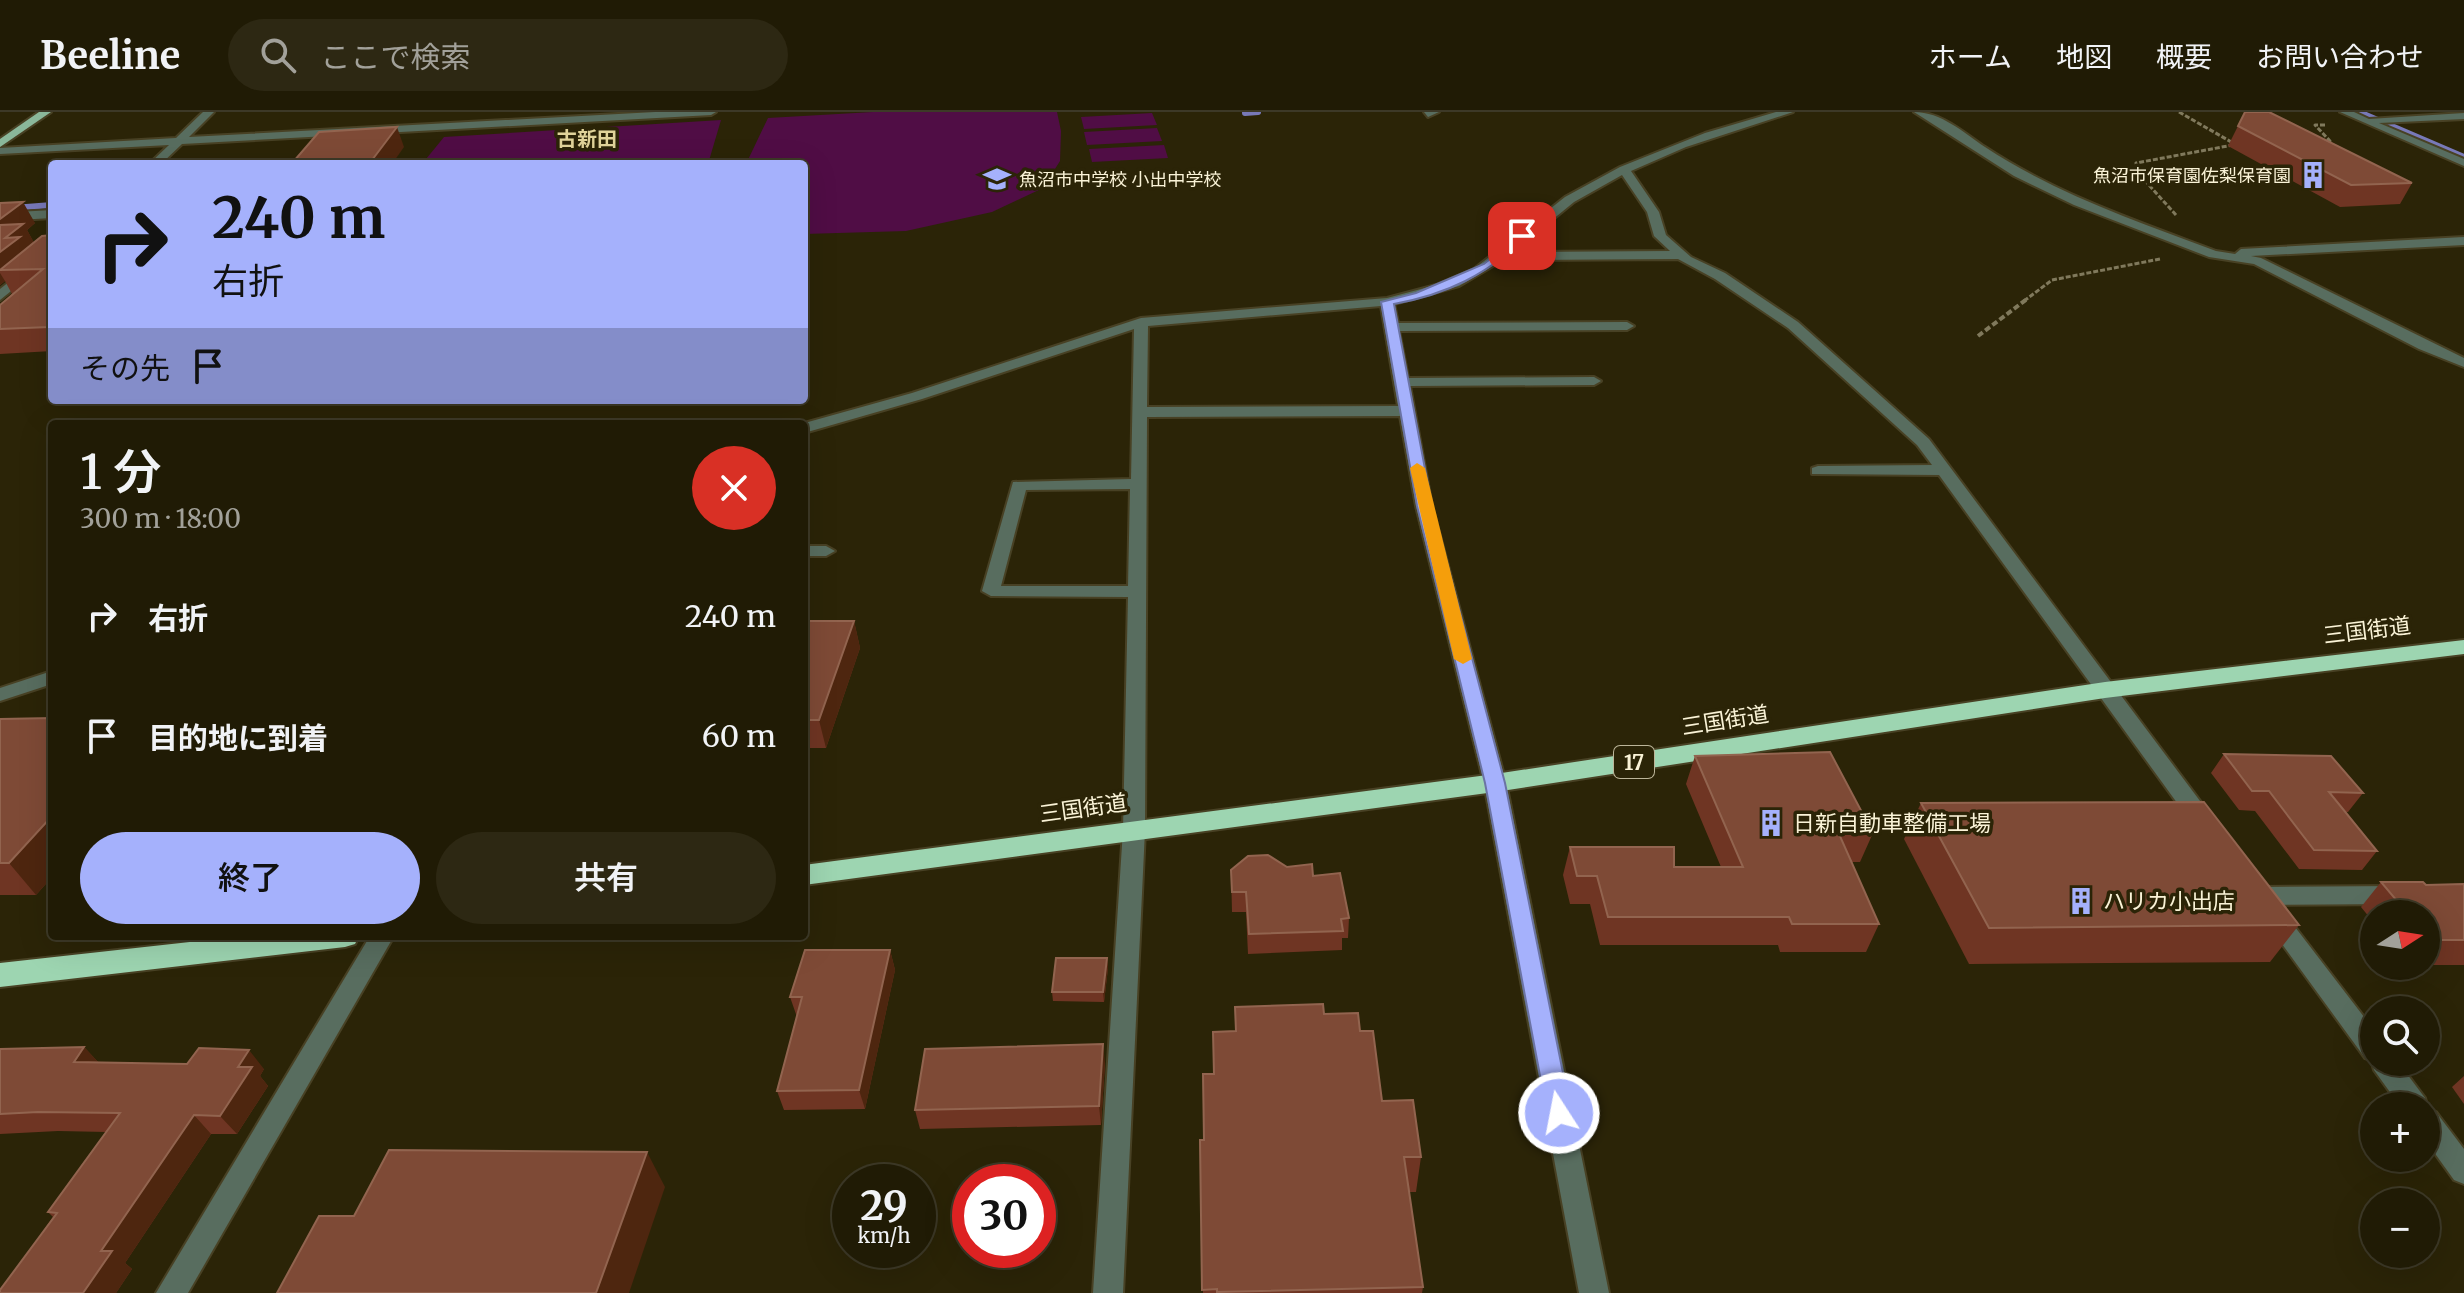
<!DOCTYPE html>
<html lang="ja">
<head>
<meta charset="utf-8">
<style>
  body { margin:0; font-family:Merriweather,"Noto Sans JP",serif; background:#2d2813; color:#f1f3f6; height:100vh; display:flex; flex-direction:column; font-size:30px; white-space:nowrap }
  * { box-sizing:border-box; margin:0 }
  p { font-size:26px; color:#a2a19a }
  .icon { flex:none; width:44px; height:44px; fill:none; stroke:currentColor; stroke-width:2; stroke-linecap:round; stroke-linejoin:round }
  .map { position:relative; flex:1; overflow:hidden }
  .panel { position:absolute; left:48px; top:308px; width:760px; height:520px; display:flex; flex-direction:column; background:#201b05; border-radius:8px; box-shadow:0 8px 32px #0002,0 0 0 2px #3d3927 }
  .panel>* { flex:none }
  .top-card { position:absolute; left:48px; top:48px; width:760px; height:244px; border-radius:8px; box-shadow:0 8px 32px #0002,0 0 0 2px #3d3927; background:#a5b1fc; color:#111; overflow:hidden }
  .needle { width:52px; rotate:78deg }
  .fabs { position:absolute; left:2360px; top:788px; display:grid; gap:16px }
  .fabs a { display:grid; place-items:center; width:80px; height:80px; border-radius:50%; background:#201b05; box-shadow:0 8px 32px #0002,0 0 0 2px #3d3927; font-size:40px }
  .speed { position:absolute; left:832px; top:1052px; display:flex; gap:16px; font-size:40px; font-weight:700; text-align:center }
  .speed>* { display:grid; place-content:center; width:104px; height:104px; border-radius:50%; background:#201b05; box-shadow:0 8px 32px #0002,0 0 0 2px #3d3927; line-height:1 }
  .speed small { font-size:20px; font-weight:400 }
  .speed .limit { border:12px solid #d22; background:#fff; color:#111 }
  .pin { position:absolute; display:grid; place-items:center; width:68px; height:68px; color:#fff; margin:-34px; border-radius:16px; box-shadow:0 4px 12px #0006 }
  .me { position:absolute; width:88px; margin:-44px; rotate:349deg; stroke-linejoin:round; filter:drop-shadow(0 0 6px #0008) }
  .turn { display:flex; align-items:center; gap:28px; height:168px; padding:0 32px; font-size:36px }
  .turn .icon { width:104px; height:104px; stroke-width:2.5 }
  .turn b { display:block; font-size:56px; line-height:68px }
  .then { display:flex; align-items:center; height:76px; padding:0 32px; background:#0003; gap:16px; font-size:30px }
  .round { display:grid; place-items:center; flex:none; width:84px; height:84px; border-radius:42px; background:#2d2813 }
  .summary { display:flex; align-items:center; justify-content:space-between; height:136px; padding:0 32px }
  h1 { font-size:48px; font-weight:600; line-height:60px }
  .action { display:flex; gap:16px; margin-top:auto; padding:16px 32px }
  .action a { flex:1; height:92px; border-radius:48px; background:#a5b1fc; color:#111; font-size:32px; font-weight:600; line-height:92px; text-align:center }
  .action a+a { background:#2d2813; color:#f1f3f6 }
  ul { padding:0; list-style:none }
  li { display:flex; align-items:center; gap:24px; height:120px; padding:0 32px }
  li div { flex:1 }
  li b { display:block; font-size:30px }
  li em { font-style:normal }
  header { display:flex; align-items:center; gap:48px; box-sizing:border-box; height:112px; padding:0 40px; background:#201b05; border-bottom:2px solid #3d3927 }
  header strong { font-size:38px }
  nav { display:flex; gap:44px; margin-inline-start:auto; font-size:28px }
  .search { width:560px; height:72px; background:#2d2813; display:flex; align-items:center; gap:20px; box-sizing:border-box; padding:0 28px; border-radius:44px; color:#a2a19a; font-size:30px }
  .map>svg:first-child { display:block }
  .green { fill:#500d45 }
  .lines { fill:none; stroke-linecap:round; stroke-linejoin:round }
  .stream { stroke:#7879b8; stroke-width:6 }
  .minor-casing { stroke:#484124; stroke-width:4 }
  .major-casing { stroke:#484124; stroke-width:4 }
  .highway-casing { stroke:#484124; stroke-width:4 }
  .path-far1 { stroke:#80795c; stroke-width:3; stroke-dasharray:5 2; stroke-linecap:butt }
  .path { stroke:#80795c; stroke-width:4; stroke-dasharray:6 3; stroke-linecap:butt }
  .minor { fill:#586d5f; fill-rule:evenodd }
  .major { fill:#8ab79a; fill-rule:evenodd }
  .highway { fill:#9dd5b1; fill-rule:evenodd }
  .wall { fill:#6f3523 }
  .shaded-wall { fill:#4e260f }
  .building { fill:#7e4a36; stroke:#92644f; stroke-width:2 }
  .route { fill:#a5b1fc; stroke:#6b73a4; stroke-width:2 }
  .slow { fill:#f59e0b }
  .labels { text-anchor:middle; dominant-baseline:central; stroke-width:7; stroke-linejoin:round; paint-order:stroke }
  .far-poi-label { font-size:18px; fill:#faf3d7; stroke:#2b2407; text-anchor:end }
  .far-neighbourhood-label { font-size:20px; font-weight:bold; fill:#e0d39a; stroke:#2b2407 }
  .shield { fill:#2b2407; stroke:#bcb599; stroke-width:2 }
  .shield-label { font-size:20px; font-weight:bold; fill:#faf3d7 }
  .street-label { font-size:22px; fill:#faf3d7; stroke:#2b2407 }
  .poi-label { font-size:22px; fill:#faf3d7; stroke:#2b2407; text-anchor:start }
</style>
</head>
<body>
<header>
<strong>Beeline</strong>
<div class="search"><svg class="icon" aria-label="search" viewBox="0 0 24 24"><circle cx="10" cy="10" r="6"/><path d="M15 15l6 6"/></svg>ここで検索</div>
<nav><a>ホーム</a><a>地図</a><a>概要</a><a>お問い合わせ</a></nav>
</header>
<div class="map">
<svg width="2464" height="1181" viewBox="0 0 2464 1181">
  <rect width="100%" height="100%" fill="#2b2407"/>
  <g class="green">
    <polygon points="873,0 1057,0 1061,19 1060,49 1043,76 992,100 906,119 804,122 804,52 746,52 768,6"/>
    <polygon points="1152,1 1157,13 1084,17 1081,5"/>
    <polygon points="721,8 708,52 422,52 444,25"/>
    <polygon points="1157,16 1162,29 1087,33 1084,20"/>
    <polygon points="1164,33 1168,46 1092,50 1089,37"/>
  </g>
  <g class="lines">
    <g class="stream">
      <polyline points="2359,0 2464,45"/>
      <polyline points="1245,1 1258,0"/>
      <polyline points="0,97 52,93"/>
    </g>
    <g class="minor-casing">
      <g id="minor">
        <polygon points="203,0 214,0 189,25 655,0 716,0 711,3 182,32 161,52 149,52 169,33 0,42 0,36 176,26"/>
        <polygon points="1424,0 1439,0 1428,5"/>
        <path d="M1776 0H1793L1686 35 1631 59 1659 100 1666 123 1691 145 1725 161 1798 210 1929 327 2212 705 2215 711 2212 717H2196L1939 363 1812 362V356L1818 354 1932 353 1917 333 1788 216 1715 167 1678 147 1503 148 1459 174 1394 192 1398 211 1627 210 1634 214 1627 218 1399 219 1408 266 1594 265 1601 269 1594 273 1410 274 1432 394 1506 671 1609 1181H1579L1484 671 1416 394 1400 304 1147 305 1145 718 1123 1181H1093L1123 718 1128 485 991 484 982 479 1013 370 1131 367 1134 217 922 287 804 321V312H801L912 281 1141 206 1387 186 1436 173 1474 157 1565 85 1620 55 1705 21ZM1622 63 1647 100 1654 124 1670 139 1513 140 1574 90ZM1381 194 1398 294 1147 295 1148 214ZM1130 377 1128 474H1001L1026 378Z"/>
        <path d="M1914 0C1941 0 1963 20 1985 35 2056 82 2136 109 2216 139L2235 142 2241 137 2464 125V133L2251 144 2261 146 2464 246V255L2419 237 2254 152 2209 145 2074 93 2014 64Z"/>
        <polygon points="2340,0 2354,0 2369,7 2464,1 2464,7 2379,11 2464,47 2464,54"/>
        <polygon points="52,98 52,106 0,109 0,101"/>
        <polygon points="52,136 52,146 0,188 0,177"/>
        <polygon points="804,434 826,434 835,439 826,444 804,444"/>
        <polygon points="52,559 52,572 0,589 0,576"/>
        <polygon points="2399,774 2407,777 2411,783 2407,789 2399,792 2259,793 2251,790 2247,784 2251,778 2259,775"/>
        <polygon points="2274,795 2282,798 2374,918 2374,950 2398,950 2425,986 2428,997 2436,1000 2464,1037 2464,1072 2454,1068 2426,1029 2426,994 2400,994 2374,958 2371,948 2365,946 2266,810 2262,804 2266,798"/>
        <polygon points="370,824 394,824 188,1181 156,1181"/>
      </g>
    </g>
    <g class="major-casing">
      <polygon id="major" points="39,0 51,0 0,35 0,27"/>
    </g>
    <g class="highway-casing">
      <g id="highway">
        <polygon points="2464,528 2464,542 2105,586 1495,680 804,773 804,753 1495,662 2105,570"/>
        <polygon points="244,824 359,824 355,832 345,835 0,875 0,851"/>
      </g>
    </g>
    <g class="path-far1">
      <polyline points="2179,0 2233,31"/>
      <polyline points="2322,30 2330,29 2315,13 2327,13"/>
      <polyline points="2176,103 2138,61 2136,51 2233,33"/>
      <polyline points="2024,189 2052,168 2160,147"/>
    </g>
    <polyline class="path" points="1978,224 2027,187"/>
    <use href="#minor" class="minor"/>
    <use href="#major" class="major"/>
    <use href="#highway" class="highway"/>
  </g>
  <g class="wall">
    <polygon points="2238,14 2412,71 2400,92 2340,95 2228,34"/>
    <polygon points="0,91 35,111 27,118 34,131 52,123 52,239 0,242 0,193 12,182 5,169 0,173"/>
    <polygon points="804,509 854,509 860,536 826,636 804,636"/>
    <polygon points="52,606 52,765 36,783 0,783 0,607"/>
    <polygon points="2224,642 2363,681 2348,700 2346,700 2377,739 2362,758 2299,757 2255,699 2239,698 2211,661"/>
    <polygon points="1695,644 1873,721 1860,750 1851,750 1879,812 1866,840 1780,840 1778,833 1600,833 1590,792 1570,792 1563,763 1570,735 1674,755 1721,755 1686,672"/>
    <polygon points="1921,691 2299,813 2270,850 1969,852 1904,727"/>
    <polygon points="1287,755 1313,764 1349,806 1348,826 1342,826 1342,838 1248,842 1246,800 1232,800 1231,758"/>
    <polygon points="2381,770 2426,773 2464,772 2464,853 2426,853 2426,802 2374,802 2374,811 2361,795"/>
    <polygon points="890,838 895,858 865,997 784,998 777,979 797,905 790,885"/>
    <polygon points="1107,846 1108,856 1104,890 1053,889 1052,880"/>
    <polygon points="1235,895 1324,902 1360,919 1382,989 1421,1045 1416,1080 1409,1080 1423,1175 1422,1181 1203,1181 1200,1028 1204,1028 1213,962 1235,919"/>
    <polygon points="84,935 98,950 264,957 260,964 268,974 237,1022 211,1022 125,1151 132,1157 116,1181 0,1181 53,1105 48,1100 107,1020 58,1019 0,1022 0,937"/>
    <polygon points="1105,951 1101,1013 920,1017 915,998"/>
    <polygon points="2464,964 2464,992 2452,975"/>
  </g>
  <g class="shaded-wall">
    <polygon points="397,15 404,35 392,52 369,52"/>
    <polygon points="23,90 35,111 27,118 36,134 0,159 0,107"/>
    <polygon points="0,161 5,169 0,173"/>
    <polygon points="854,509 860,536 826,636 819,608"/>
    <polygon points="52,704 52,765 36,783 9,751"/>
    <polygon points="890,838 895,858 865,997 859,978"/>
    <polygon points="1107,846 1108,856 1104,890 1103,880"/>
    <polygon points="1103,932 1105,951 1101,1013 1099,994"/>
    <polygon points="84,935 102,954 74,950"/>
    <polygon points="249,938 264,957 260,964 268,974 237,1022 220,1004 238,955"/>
    <polygon points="194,1003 211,1022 125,1151 132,1157 116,1181 83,1181 101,1139"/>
    <polygon points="647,1040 665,1075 629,1181 596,1181"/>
  </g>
  <g class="building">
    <polygon points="2245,0 2269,0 2412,71 2351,73 2238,14"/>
    <polygon points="397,15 369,52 245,52 294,49 319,20"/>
    <polygon points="23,90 0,107 0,91"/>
    <polygon points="23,112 5,126 20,125 0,140 0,113"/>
    <polygon points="52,123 52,212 49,215 0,217 0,193 43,157 0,158 42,124"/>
    <polygon points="804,509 854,509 819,608 804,608"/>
    <polygon points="52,606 52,704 9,751 0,751 0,607"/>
    <polygon points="1830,640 1873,721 1839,722 1879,812 1792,812 1789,805 1608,805 1597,764 1577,764 1570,735 1674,735 1674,755 1743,755 1695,644"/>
    <polygon points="2224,642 2331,644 2363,681 2329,680 2377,739 2314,738 2269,679 2252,679"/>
    <polygon points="2204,690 2299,813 1989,816 1921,691"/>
    <polygon points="1268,743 1287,755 1312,752 1313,764 1340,761 1349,806 1341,807 1343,819 1249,822 1246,780 1232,780 1231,758 1248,744"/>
    <polygon points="2381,770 2423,770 2426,773 2464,772 2464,828 2429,828 2426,825 2426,802 2408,802"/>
    <polygon points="805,838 890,838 859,978 777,979 802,885 790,885"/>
    <polygon points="1056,846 1107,846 1103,880 1052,880"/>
    <polygon points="1323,892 1324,902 1358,901 1360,919 1373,919 1382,989 1413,988 1421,1045 1404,1045 1423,1175 1217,1180 1217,1177 1202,1178 1200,1028 1204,1028 1203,962 1214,962 1213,920 1236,919 1235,895"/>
    <polygon points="1103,932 1099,994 915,998 925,937"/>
    <polygon points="84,935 74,950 187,952 199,936 249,938 238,955 252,955 220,1004 194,1003 101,1139 112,1139 83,1181 0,1181 0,1178 57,1101 48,1100 120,1001 38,1000 0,1002 0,937"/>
    <polygon points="389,1038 647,1040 596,1181 277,1181 319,1104 354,1104"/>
  </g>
  <path class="route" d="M1522 121 1528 124 1526 127C1484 163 1449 182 1394 192L1432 394 1505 671 1571 1001 1568 1009 1559 1012 1551 1009 1547 1001 1485 671 1417 394 1381 190 1416 181 1484 152Z"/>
  <polygon class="slow" points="1417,351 1425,356 1472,547 1463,552 1454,547 1410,356"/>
  <defs>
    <g id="building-bare" transform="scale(2.16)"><path d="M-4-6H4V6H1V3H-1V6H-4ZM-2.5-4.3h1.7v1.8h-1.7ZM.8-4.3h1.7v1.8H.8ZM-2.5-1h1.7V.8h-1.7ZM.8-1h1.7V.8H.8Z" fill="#a5b1fc" stroke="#2b2407" stroke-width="2.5" paint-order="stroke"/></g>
    <g id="school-bare" transform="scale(2.16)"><path d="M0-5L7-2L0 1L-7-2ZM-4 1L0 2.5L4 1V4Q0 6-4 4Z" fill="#a5b1fc" stroke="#2b2407" stroke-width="2.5" paint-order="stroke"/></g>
  </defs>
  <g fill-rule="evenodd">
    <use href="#building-bare" x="2313" y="63"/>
    <use href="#school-bare" x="997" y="67"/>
    <use href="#building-bare" x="1771" y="711"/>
    <use href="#building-bare" x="2081" y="789"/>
  </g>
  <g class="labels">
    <g class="far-poi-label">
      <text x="2291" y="63">魚沼市保育園佐梨保育園</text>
      <text x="1019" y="67" text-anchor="start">魚沼市中学校 小出中学校</text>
    </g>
    <g class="far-neighbourhood-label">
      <text x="587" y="26">古新田</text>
    </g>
    <rect class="shield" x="1614" y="634" width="40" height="32" rx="6"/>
    <g class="shield-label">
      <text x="1634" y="650">17</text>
    </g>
    <g class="street-label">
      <text transform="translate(2367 518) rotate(-7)">三国街道</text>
      <text transform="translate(1725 608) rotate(-9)">三国街道</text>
      <text transform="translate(1083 696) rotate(-8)">三国街道</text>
    </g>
    <g class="poi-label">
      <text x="1793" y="711">日新自動車整備工場</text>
      <text x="2103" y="789">ハリカ小出店</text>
    </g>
  </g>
</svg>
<div class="fabs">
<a><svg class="needle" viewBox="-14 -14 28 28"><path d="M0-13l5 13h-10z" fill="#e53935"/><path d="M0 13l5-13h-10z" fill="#a2a19a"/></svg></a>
<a><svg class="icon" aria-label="search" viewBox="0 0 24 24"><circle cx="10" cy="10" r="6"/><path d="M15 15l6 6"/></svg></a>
<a>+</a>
<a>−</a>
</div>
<div class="speed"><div>29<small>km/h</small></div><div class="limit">30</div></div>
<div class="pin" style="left:1522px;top:124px;background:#d93025"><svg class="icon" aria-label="arrive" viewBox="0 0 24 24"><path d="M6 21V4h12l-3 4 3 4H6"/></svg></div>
<svg class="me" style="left:1559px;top:1001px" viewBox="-20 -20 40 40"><circle r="17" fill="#a5b1fc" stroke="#fff" stroke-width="3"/><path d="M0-11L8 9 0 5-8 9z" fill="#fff"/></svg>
<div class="top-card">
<div class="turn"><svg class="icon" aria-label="right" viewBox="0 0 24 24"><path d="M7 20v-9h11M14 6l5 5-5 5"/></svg><div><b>240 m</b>右折</div></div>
<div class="then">その先<svg class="icon" aria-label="arrive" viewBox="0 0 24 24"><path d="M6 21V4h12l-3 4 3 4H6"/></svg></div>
</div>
<section class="panel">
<div class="summary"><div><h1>1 分</h1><p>300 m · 18:00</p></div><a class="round" style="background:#d93025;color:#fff"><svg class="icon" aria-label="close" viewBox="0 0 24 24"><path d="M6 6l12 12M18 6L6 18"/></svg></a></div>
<ul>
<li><svg class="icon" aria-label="right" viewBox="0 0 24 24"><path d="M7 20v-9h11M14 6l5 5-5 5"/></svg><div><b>右折</b></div><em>240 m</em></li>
<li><svg class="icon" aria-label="arrive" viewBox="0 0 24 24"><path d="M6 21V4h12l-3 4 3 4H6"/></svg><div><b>目的地に到着</b></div><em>60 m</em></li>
</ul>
<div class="action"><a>終了</a><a>共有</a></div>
</section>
</div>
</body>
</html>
